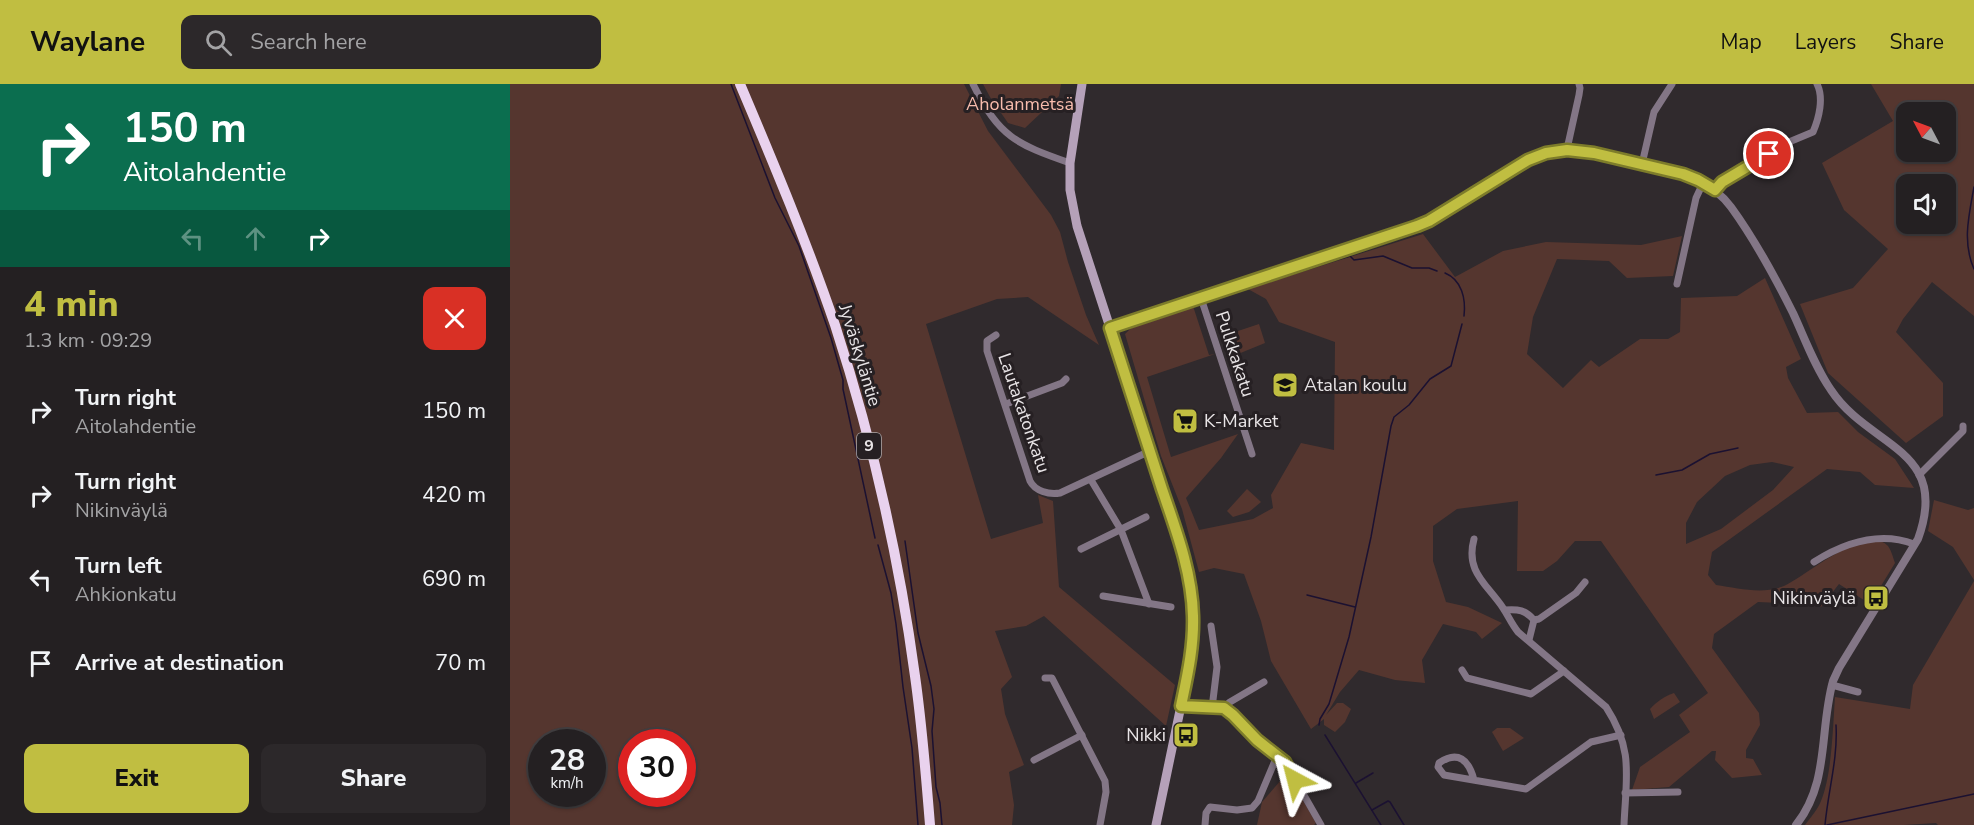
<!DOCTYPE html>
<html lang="en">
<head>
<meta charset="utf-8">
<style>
  body { margin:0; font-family:"Nunito Sans",sans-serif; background:#2c282a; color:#f1f3f6; height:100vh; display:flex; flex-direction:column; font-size:22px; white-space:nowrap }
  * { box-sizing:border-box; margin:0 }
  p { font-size:20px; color:#a3a3a5 }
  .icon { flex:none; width:33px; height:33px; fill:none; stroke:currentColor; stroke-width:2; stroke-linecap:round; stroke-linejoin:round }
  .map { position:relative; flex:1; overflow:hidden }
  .sheet { display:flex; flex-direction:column; background:#242022; width:510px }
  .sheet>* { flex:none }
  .banner { background:#0b6e4f; color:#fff; overflow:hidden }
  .needle { width:39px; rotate:311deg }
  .buttons { position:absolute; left:1386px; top:18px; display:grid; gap:12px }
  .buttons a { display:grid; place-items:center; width:60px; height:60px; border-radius:12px; background:#242022; box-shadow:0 2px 4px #0004,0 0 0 2px #413e40; font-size:30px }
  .speed { position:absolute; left:18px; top:645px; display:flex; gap:12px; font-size:30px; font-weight:700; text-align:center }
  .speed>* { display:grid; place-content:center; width:78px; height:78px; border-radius:50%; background:#242022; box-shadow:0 2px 4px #0004,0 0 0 2px #413e40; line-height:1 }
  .speed small { font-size:15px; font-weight:400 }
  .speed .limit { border:9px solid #d22; background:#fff; color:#111 }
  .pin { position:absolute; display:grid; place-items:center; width:51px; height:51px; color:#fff; margin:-26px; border:3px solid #fff; border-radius:50%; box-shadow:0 2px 6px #0007 }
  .me { position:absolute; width:66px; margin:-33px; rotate:322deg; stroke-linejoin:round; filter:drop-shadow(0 0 4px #0008) }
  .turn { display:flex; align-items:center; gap:21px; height:126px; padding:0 24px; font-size:27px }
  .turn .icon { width:78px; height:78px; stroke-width:2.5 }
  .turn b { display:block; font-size:42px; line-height:51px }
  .lanes { display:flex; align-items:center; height:57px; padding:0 24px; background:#0003; justify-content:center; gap:30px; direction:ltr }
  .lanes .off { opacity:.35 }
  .round { display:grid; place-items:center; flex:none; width:63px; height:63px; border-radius:12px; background:#2c282a }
  .overview { display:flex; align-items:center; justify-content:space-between; height:102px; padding:0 24px }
  h1 { font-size:36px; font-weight:800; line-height:45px; color:#c0be41 }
  .action { display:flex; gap:12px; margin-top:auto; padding:12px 24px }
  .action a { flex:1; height:69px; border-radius:12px; background:#c0be41; color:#111; font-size:24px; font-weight:800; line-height:69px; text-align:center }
  .action a+a { background:#2c282a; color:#f1f3f6 }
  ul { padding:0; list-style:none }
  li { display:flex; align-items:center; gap:18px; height:84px; padding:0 24px }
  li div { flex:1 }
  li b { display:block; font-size:22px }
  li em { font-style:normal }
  header { display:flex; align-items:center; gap:36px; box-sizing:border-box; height:84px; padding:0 30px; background:#c0be41; color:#111 }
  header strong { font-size:28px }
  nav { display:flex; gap:33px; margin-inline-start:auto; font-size:21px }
  .search { width:420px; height:54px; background:#2c282a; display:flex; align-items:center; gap:15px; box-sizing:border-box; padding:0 21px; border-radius:12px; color:#a3a3a5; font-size:22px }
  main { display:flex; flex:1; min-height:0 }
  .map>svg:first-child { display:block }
  .green { fill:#55362f; fill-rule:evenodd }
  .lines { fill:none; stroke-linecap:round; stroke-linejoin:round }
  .stream { stroke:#1b1131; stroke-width:1.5 }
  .minor { stroke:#837686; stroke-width:7 }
  .tertiary { stroke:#837686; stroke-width:8 }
  .secondary { stroke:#b5a1b9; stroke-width:9 }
  .trunk { stroke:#e9d2ee; stroke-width:10 }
  .route-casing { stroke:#7d7c2a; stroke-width:15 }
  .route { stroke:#c0be41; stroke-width:10 }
  .labels { text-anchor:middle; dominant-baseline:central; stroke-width:6; stroke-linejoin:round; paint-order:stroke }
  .shield { fill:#262023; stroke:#aeaaac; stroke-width:1.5 }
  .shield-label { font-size:16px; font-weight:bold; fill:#e9e5e7 }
  .park-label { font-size:18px; fill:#f8bcad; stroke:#262023 }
  .street-label { font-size:18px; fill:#e9e5e7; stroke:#262023 }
  .poi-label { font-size:18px; fill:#e9e5e7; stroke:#262023; text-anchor:start }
</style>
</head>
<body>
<header>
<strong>Waylane</strong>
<div class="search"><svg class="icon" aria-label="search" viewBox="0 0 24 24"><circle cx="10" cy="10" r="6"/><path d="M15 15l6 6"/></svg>Search here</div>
<nav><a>Map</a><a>Layers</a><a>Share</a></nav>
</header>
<main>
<section class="sheet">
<div class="banner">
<div class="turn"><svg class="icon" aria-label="right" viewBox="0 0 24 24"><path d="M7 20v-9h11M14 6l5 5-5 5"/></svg><div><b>150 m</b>Aitolahdentie</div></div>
<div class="lanes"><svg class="icon off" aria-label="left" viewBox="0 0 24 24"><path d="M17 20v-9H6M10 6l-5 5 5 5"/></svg><svg class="icon off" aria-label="ahead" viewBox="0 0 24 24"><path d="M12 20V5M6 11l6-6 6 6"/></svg><svg class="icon" aria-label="right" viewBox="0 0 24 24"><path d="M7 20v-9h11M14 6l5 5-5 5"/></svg></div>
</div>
<div class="overview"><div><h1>4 min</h1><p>1.3 km · 09:29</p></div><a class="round" style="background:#d93025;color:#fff"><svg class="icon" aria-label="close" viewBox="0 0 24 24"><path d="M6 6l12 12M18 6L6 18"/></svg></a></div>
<ul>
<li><svg class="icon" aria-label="right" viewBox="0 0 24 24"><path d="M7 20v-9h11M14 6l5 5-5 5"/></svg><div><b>Turn right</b><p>Aitolahdentie</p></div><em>150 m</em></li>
<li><svg class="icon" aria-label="right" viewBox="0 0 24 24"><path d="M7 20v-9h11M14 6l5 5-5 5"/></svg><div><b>Turn right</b><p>Nikinväylä</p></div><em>420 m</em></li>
<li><svg class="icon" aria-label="left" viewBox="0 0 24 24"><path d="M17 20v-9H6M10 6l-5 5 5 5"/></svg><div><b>Turn left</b><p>Ahkionkatu</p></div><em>690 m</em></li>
<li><svg class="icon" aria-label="arrive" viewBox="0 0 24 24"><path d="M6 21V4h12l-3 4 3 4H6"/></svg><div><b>Arrive at destination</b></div><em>70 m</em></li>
</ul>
<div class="action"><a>Exit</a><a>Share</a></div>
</section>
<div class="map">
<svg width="1464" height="741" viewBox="0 0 1464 741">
  <rect width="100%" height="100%" fill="#302a2d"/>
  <g class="green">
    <path d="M0 0H454L478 47 541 131 550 148 558 178 576 231 589 261 518 213 487 215 416 240 481 455 533 439 528 411 543 417 549 503 665 601 656 642 534 532 516 542 485 547 502 593 491 605 495 630 514 681 499 688 504 721 502 741H0ZM32 658H82V710H32ZM122 658H172V710H122Z"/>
    <polygon points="473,0 551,0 549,12 515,44 498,39 480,13"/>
    <path d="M1361 0H1464V232L1422 198 1393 235 1386 248 1433 299V332L1396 359 1318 289 1290 220 1343 204 1378 165 1334 126 1312 79 1383 37ZM1396 28H1436V68H1396ZM1396 100H1436V140H1396Z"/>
    <path d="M913 150 945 193 993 167 1036 158 1131 161 1172 152 1163 192 1117 194 1099 177 1047 175 1023 233 1017 270 1053 304 1081 276 1089 283 1130 255H1158L1170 248 1171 214 1227 212 1255 194 1291 275 1276 283 1278 294 1297 329 1328 328 1348 348 1385 375 1404 404 1365 401 1350 388 1317 385 1202 468 1198 491 1206 501C1228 504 1252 511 1274 502 1295 493 1356 439 1378 462 1381 466 1383 473 1385 479L1360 520 1329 500 1311 523 1302 517 1270 519 1248 518 1204 550 1202 564 1249 629 1250 641 1236 666V674L1243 675 1252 691 1222 694 1205 676 1206 667H1202L1159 703 1122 706 1130 683 1180 648 1169 631 1198 609 1091 457H1065L1047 477 1033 487H1007L1008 417 947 425 923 442V477L936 518 958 523 992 539 972 555 966 548 933 540 912 576 915 599 885 596 849 586 830 608 816 631 827 619H833L841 625 835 638 825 648 814 641V635L801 645 761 577 751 537 734 490 704 484 689 488 672 425 651 372 615 250 620 245 626 242 683 222 699 271 705 270 637 293 661 373 728 350 711 374 676 414 689 446 743 435 763 424 761 411 791 359 824 366 825 258 769 238 756 215 738 205ZM1262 378 1284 383 1263 406 1211 445 1176 460V439L1187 418 1215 392 1240 381Z"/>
    <path d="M749 240 755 259 728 270C724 262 718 259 716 251Z"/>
    <polygon points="737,405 751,418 739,428 723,433 717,427"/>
    <polygon points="1424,416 1458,426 1464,424 1464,496 1443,463 1418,447"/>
    <path d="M1464 497V741H1428L1426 739 1394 741H1295C1301 733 1308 725 1311 717 1322 691 1323 641 1325 613L1400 625 1403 601Z"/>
    <path d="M1164 609 1170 618 1144 635 1140 625C1146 618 1155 612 1164 609Z"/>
    <polygon points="987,644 1000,644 1014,654 993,667 982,648"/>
    <polygon points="777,689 806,739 804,741 747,741 752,718"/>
  </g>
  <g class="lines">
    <g class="stream">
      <polyline points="221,0 265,114 289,162 321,254 333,296 333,305 365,454"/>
      <path d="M1464 103C1459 131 1452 158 1464 185"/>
      <polyline points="814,179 840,172 844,176 873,172 902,184 919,184 927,187"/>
      <path d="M935 189C952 196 956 215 954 232"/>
      <polyline points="1146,391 1172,386 1200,370 1228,364"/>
      <polyline points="395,457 408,549 421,602 424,625 422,647 426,703 430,719 432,741"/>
      <polyline points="368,461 381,509 386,540 393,603 402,664 408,741"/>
      <polyline points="797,511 845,523"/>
      <polyline points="809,641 810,635 819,620 839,553 861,453 881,342 884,333 899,321 920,295 941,282 952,240"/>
      <polyline points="815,651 871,741"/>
      <polyline points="846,699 863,689"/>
      <polyline points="862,726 878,717 880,718 894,741"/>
      <path d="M1315 741C1318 707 1328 675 1326 641"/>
      <polyline points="1317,741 1464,710"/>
    </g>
    <g class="minor">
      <path d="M463 0C489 53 506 60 560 79"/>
      <polyline points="1057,65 1069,11 1070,4 1069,0"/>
      <polyline points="1132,80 1144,28 1162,0"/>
      <path d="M1205 107 1212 98 1279 58 1303 48C1309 34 1314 14 1307 0"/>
      <polyline points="1167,200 1186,114 1193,99"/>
      <polyline points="691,214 742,370"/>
      <path d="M486 251 477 257V267L520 397C525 407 539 411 550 409L640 367"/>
      <polyline points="496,320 552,299 556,295"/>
      <polyline points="1409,391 1453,347 1453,342"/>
      <polyline points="581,396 611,446 639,520"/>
      <path d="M964 455C955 488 977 500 993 524 999 533 1001 539 1008 548L1096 623C1124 666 1116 693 1114 741"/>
      <polyline points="571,465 636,433"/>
      <path d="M1304 478C1334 459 1369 447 1404 460"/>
      <polyline points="593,512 661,523"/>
      <path d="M995 526C1009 525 1015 526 1024 536L1029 535 1066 509 1075 498"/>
      <polyline points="701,542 707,583 702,624"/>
      <polyline points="1019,556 1024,536"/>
      <polyline points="952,586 957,594 1021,610 1054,587"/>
      <polyline points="535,594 542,594 595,697 596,708 590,741"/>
      <polyline points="1322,601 1348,608"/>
      <polyline points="671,623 713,624 723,631 747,656 775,678 811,741"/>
      <polyline points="713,624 720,618 754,598"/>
      <polyline points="524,676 572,651"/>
      <path d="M964 696C959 676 948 666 929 679L928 683 934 691 1016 705 1081 658 1111 651"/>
      <polyline points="1115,709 1168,708"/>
      <polyline points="695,741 696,729 700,723 727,726 742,724 748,717 767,672"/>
    </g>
    <path class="tertiary" d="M600 244 907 142 919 137C954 115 1018 66 1059 66 1086 66 1116 76 1143 83 1173 90 1202 97 1221 123 1245 156 1265 193 1283 229 1295 255 1305 283 1321 306 1359 364 1441 364 1408 455L1329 584 1323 597C1309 647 1320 698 1286 741"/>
    <polyline class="secondary" points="572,0 560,79 560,106 567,142 669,456 681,510 683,539 681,574 646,741"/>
    <path class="trunk" d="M230 0C264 80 297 159 325 241 362 355 389 473 405 592 412 641 416 691 420 741"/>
  </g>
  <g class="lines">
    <g class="route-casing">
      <path id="route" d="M785 696 775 678 747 656 723 631 714 624 671 622C677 593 684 563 683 532 682 488 666 446 652 405 635 351 617 298 600 244L907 142 919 137 1018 76 1036 69 1057 66 1084 69 1173 90 1188 96 1205 106 1212 98 1259 70"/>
    </g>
    <use href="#route" class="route"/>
  </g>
  <defs>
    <g id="school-square" transform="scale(1.35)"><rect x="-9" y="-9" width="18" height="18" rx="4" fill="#c0be41" stroke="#262023"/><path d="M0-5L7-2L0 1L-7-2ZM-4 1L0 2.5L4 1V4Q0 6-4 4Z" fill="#111"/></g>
    <g id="supermarket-square" transform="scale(1.35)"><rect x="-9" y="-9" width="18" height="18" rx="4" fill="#c0be41" stroke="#262023"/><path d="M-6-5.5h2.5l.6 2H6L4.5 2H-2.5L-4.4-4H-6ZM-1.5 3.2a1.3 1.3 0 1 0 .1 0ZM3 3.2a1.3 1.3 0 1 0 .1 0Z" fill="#111"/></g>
    <g id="bus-square" transform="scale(1.35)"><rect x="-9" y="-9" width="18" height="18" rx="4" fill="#c0be41" stroke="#262023"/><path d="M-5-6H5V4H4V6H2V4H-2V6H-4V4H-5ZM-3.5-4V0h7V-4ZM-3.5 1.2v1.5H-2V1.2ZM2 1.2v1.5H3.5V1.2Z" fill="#111"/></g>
  </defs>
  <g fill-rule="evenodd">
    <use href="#school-square" x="775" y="301"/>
    <use href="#supermarket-square" x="675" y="337"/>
    <use href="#bus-square" x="1366" y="514"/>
    <use href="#bus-square" x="676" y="651"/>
  </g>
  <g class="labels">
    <rect class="shield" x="347" y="349" width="24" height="26" rx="4.5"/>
    <g class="shield-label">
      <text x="359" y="362">9</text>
    </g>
    <g class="park-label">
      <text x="510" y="20">Aholanmetsä</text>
    </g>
    <g class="street-label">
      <text transform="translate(725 270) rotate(72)">Pulkkakatu</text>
      <text transform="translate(350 271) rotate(73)">Jyväskyläntie</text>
      <text transform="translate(514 329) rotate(71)">Lautakatonkatu</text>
    </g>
    <g class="poi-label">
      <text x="794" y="301">Atalan koulu</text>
      <text x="694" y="337">K-Market</text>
      <text x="1346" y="514" text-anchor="end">Nikinväylä</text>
      <text x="656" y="651" text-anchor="end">Nikki</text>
    </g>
  </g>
</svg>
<div class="buttons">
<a><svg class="needle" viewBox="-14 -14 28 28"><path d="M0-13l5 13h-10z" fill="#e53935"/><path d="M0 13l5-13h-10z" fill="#a3a3a5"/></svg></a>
<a><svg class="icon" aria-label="sound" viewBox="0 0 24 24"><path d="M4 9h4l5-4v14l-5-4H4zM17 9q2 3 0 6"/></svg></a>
</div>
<div class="speed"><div>28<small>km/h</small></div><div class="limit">30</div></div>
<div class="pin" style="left:1259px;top:70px;background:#d93025"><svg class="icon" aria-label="arrive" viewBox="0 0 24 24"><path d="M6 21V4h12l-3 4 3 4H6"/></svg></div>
<svg class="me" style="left:785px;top:696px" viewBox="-20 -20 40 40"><path d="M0-17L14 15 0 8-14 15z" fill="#c0be41" stroke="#fff" stroke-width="4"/></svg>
</div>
</main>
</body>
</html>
